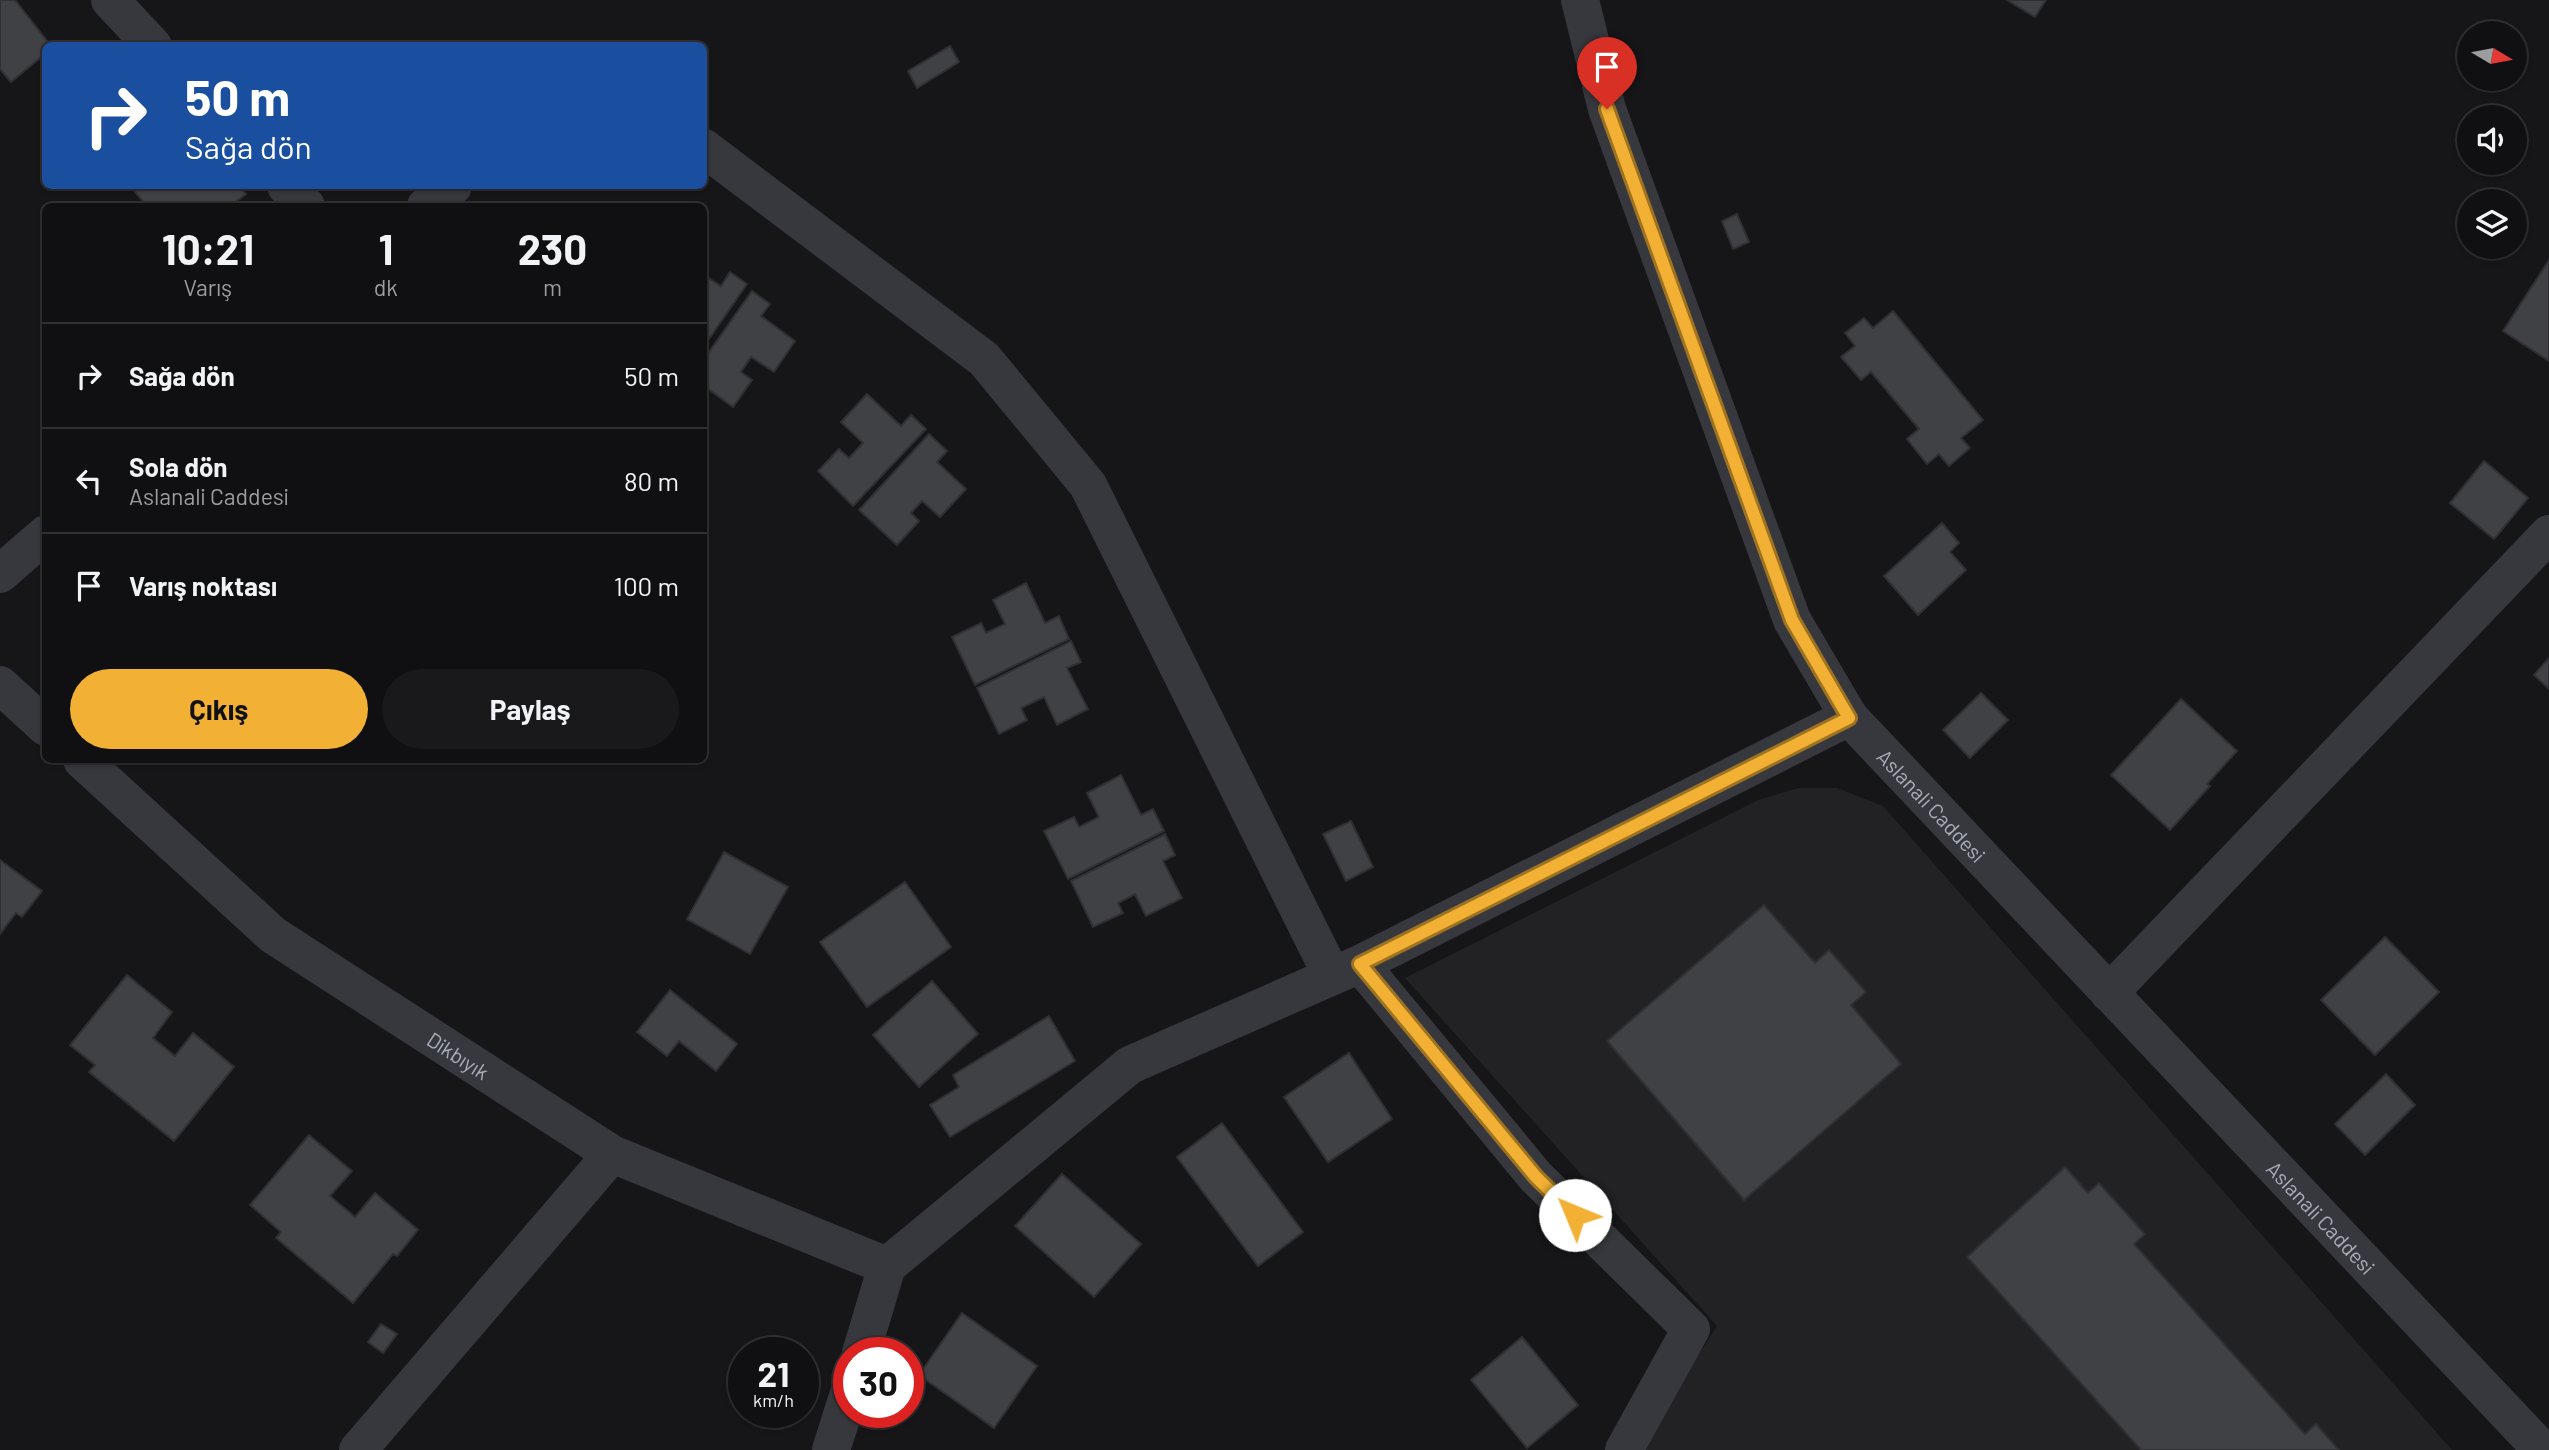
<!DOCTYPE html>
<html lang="tr">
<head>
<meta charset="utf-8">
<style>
  body { margin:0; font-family:Barlow,sans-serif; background:#19191b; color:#f1f3f6; height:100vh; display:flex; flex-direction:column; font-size:26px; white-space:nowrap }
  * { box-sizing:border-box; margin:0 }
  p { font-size:23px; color:#9c9d9f }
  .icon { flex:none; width:38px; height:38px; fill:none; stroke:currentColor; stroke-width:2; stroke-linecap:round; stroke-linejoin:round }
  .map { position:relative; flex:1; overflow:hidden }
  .sheet { position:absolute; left:42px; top:203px; width:665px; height:560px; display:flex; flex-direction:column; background:#101012; border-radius:10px; box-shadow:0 2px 5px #0004,0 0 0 2px #303032 }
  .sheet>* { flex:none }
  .banner { position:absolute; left:42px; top:42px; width:665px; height:147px; border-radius:10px; box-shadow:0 2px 5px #0004,0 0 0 2px #303032; background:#1a4fa0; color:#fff; overflow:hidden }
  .needle { width:46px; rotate:100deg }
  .fabs { position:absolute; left:2457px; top:21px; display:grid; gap:14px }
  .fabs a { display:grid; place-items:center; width:70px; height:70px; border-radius:50%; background:#101012; box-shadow:0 2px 5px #0004,0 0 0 2px #303032; font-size:35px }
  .speed { position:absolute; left:728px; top:1337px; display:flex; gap:14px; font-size:35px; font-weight:700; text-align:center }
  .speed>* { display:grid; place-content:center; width:91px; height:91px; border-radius:50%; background:#101012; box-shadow:0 2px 5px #0004,0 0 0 2px #303032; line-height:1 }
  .speed small { font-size:18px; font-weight:400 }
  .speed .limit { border:10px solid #d22; background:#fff; color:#111 }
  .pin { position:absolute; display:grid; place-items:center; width:60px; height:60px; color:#fff; margin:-72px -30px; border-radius:50% 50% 50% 0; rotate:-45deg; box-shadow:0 0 7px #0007 }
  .pin .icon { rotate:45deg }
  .me { position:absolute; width:77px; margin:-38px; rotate:315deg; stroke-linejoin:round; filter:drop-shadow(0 0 5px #0008) }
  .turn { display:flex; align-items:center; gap:24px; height:147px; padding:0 28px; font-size:32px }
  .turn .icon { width:91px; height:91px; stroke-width:2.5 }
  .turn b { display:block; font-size:49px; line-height:60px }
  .eta { display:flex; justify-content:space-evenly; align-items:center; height:119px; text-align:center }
  .eta b { font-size:42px; font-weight:700; line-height:49px }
  .button { display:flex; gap:14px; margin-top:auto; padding:14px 28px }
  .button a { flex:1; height:80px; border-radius:42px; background:#f2b134; color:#111; font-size:28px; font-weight:700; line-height:80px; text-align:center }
  .button a+a { background:#19191b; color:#f1f3f6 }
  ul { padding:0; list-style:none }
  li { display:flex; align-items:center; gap:21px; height:105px; padding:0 28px; border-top:2px solid #303032 }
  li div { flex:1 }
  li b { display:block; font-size:26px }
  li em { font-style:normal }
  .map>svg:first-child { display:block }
  .built { fill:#222225 }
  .building { fill:#404145; stroke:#303034; stroke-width:2 }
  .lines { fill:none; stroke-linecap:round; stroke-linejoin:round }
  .minor { stroke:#37383d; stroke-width:38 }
  .route-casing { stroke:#9d7322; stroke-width:18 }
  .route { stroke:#f2b134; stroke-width:12 }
  .labels { text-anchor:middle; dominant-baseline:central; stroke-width:7; stroke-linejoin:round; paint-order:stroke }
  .street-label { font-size:21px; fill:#a8adb8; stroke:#111113 }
</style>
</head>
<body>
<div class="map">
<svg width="2549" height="1450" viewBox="0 0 2549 1450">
  <rect width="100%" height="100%" fill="#161618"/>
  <polygon class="built" points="1798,788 1837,788 1883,806 2452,1450 1637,1450 1717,1326 1405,978 1758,800"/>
  <g class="building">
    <polygon points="0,0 15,0 51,46 46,46 46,53 11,82 0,69"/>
    <polygon points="2007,0 2046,0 2035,17"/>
    <polygon points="950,46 959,62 917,88 908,71"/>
    <polygon points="130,186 239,186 246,194 230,206 147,206"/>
    <polygon points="1737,214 1749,242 1733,249 1722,221"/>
    <polygon points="2549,260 2549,361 2503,331"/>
    <polygon points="730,272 747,284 704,346 704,275 721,286"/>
    <polygon points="752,291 770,304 761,316 795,341 774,372 751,357 741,372 752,380 733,407 704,386 704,359"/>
    <polygon points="1893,311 1983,420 1961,438 1970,448 1949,466 1939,454 1927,464 1907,439 1919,429 1871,372 1861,380 1841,357 1855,346 1845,333 1864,318 1873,328"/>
    <polygon points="867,394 901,426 911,415 926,429 853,506 818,471 839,449 849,458 863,443 841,422"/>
    <polygon points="929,434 947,451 937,462 966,489 940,517 922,501 911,513 919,521 897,545 859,510"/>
    <polygon points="2484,461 2528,498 2494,539 2450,503"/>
    <polygon points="1942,523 1959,543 1950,552 1966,570 1918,615 1884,576"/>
    <polygon points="1026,583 1045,623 1059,616 1069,639 975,685 952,637 981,623 986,633 1005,624 993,600"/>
    <polygon points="1071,641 1081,662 1067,668 1088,709 1057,725 1044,697 1021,708 1027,720 999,734 977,688"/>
    <polygon points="2549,658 2549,689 2534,675"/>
    <polygon points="1981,693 2008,720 1970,758 1943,730"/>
    <polygon points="2181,699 2237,751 2207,784 2210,786 2170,830 2111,775"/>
    <polygon points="1121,775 1141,815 1153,809 1164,831 1068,879 1044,831 1074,817 1079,827 1099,817 1087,793"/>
    <polygon points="1351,821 1373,867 1346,881 1323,834"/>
    <polygon points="1165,834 1175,855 1163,861 1182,898 1146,916 1135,894 1118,903 1123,913 1093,927 1071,881"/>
    <polygon points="724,852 788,887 750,954 687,919"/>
    <polygon points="0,860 42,891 22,917 16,913 0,934"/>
    <polygon points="905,882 951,947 867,1007 820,942"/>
    <polygon points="1764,905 1815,963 1829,950 1866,992 1851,1005 1901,1064 1744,1200 1607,1041"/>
    <polygon points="2385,937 2439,992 2375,1055 2321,1000"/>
    <polygon points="127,975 172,1012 153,1038 175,1056 193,1033 234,1067 174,1141 89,1072 95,1065 70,1045"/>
    <polygon points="932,981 978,1034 919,1087 873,1035"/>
    <polygon points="670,990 737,1044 716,1071 679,1041 667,1056 637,1032"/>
    <polygon points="1049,1016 1075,1061 950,1137 930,1105 959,1087 953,1075"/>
    <polygon points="1349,1053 1392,1119 1328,1162 1284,1097"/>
    <polygon points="2386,1074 2415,1105 2365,1155 2335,1124"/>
    <polygon points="1222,1123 1303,1232 1258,1266 1177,1157"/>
    <polygon points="309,1135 352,1171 330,1196 355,1217 375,1193 418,1230 397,1256 393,1254 353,1303 276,1238 281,1232 250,1205"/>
    <polygon points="2065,1167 2088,1193 2099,1183 2145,1234 2134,1244 2305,1434 2316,1424 2339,1450 2141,1450 1967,1257"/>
    <polygon points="1062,1174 1141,1244 1094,1297 1015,1226"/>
    <polygon points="962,1313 1037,1366 994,1428 919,1375"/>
    <polygon points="381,1324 397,1334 383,1353 368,1342"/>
    <polygon points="1522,1337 1578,1405 1527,1448 1471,1380"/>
  </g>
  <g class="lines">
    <g class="minor">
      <polyline points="110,0 153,46"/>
      <path id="s1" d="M1580 0 1607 109 1792 620 1849 717 2542 1450"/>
      <polyline points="704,148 984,359 1088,485 1332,976"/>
      <polyline points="286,186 306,206"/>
      <polyline points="426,206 453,186"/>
      <polyline points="0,574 46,534"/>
      <polyline points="0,685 46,727"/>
      <path id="s2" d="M82 760 273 935 612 1154 887 1266"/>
      <polyline points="1360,964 1536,1177 1691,1329 1624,1450"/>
      <polyline points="2109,993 2549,534"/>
      <polyline points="861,1353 887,1266 1130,1065 1360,964 1849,717"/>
      <polyline points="358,1450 612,1154"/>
      <polyline points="831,1450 849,1393"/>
    </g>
  </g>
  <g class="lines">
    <g class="route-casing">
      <polyline id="route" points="1575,1215 1536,1177 1360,964 1849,718 1792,620 1607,109"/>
    </g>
    <use href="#route" class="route"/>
  </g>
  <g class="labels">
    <g class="street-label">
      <text stroke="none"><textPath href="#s1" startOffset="889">Aslanali Caddesi</textPath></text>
      <text stroke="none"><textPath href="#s2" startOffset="480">Dikbıyık</textPath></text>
      <text stroke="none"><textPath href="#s1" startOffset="1456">Aslanali Caddesi</textPath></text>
    </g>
  </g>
</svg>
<div class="fabs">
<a><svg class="needle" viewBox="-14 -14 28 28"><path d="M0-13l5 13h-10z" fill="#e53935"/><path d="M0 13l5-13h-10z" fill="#9c9d9f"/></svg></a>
<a><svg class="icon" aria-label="sound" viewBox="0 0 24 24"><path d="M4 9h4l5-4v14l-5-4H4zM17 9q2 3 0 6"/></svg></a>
<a><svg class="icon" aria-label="layers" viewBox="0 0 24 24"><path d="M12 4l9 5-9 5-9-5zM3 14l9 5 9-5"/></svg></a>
</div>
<div class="speed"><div>21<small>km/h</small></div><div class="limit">30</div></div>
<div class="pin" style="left:1607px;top:109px;background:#d93025"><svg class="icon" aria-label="arrive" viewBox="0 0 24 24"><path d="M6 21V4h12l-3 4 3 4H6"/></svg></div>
<svg class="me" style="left:1575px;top:1215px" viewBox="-20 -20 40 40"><circle r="19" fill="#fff"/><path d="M0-13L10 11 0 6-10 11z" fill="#f2b134"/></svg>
<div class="banner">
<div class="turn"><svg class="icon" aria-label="right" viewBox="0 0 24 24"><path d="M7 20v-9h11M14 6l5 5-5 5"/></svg><div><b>50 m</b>Sağa dön</div></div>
</div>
<section class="sheet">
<div class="eta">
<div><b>10:21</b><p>Varış</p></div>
<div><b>1</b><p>dk</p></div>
<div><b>230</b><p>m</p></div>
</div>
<ul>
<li><svg class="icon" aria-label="right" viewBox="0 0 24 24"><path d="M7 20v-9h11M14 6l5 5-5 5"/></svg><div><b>Sağa dön</b></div><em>50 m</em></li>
<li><svg class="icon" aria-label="left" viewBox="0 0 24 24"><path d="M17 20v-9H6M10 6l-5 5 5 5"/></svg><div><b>Sola dön</b><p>Aslanali Caddesi</p></div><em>80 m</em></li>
<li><svg class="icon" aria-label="arrive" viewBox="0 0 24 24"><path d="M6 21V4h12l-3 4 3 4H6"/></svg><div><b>Varış noktası</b></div><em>100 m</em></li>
</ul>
<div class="button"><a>Çıkış</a><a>Paylaş</a></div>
</section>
</div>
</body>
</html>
